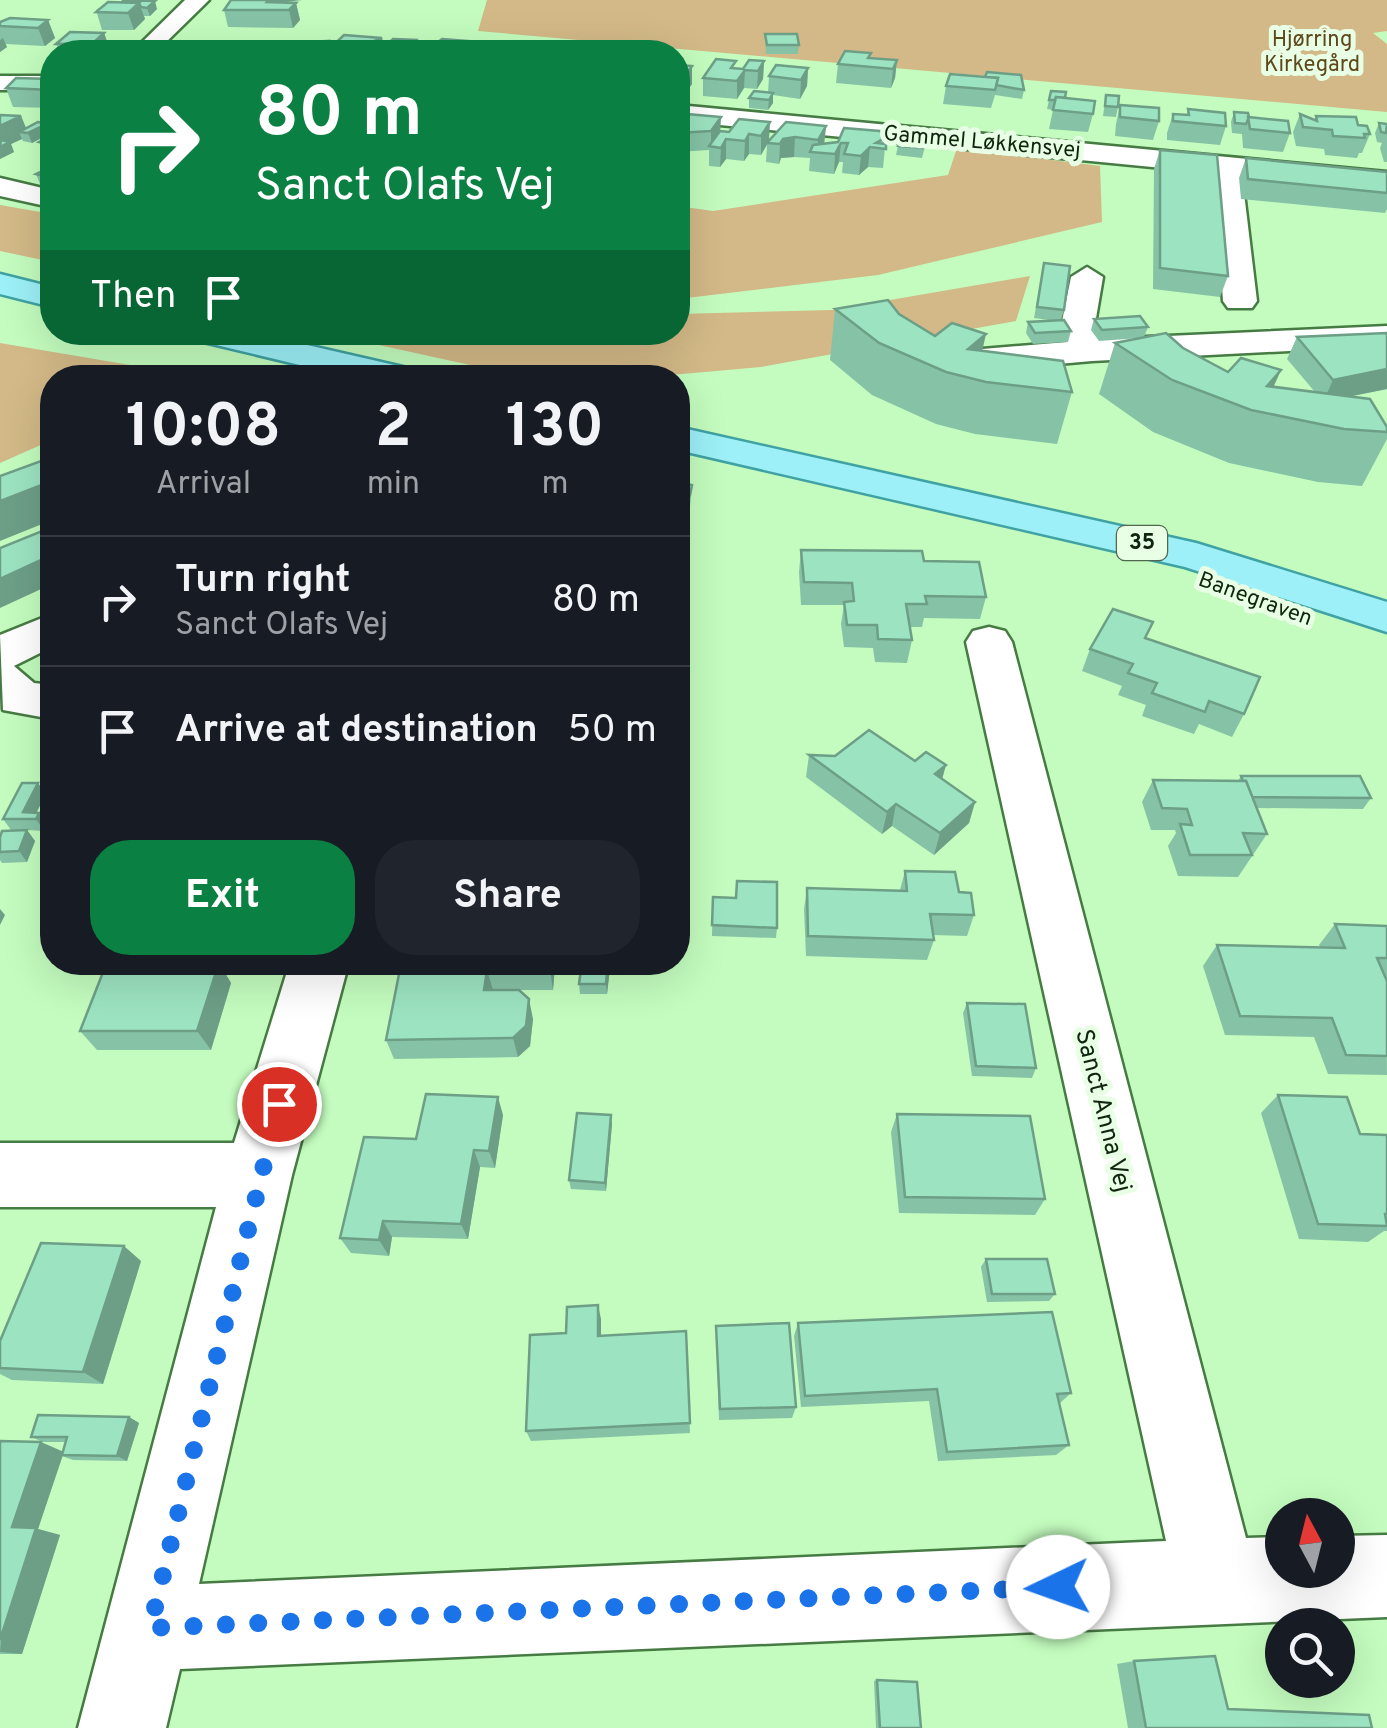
<!DOCTYPE html>
<html lang="en">
<head>
<meta charset="utf-8">
<style>
  body { margin:0; font-family:Overpass,sans-serif; background:#20242c; color:#f1f3f6; height:100vh; display:flex; flex-direction:column; font-size:38px; white-space:nowrap }
  * { box-sizing:border-box; margin:0 }
  p { font-size:32px; color:#9ea1a6 }
  .icon { flex:none; width:55px; height:55px; fill:none; stroke:currentColor; stroke-width:2; stroke-linecap:round; stroke-linejoin:round }
  .map { position:relative; flex:1; overflow:hidden }
  .sheet { position:absolute; left:40px; top:365px; width:650px; height:610px; display:flex; flex-direction:column; background:#171b24; border-radius:40px; box-shadow:0 10px 40px #0002 }
  .sheet>* { flex:none }
  .guide { position:absolute; left:40px; top:40px; width:650px; height:305px; border-radius:40px; box-shadow:0 10px 40px #0002; background:#0b8043; color:#fff; overflow:hidden }
  .needle { width:65px; rotate:353deg }
  .fabs { position:absolute; left:1265px; top:1498px; display:grid; gap:20px }
  .fabs a { display:grid; place-items:center; width:90px; height:90px; border-radius:50%; background:#171b24; box-shadow:0 10px 40px #0002; font-size:50px }
  .pin { position:absolute; display:grid; place-items:center; width:85px; height:85px; color:#fff; margin:-42px; border:5px solid #fff; border-radius:50%; box-shadow:0 2px 10px #0007 }
  .me { position:absolute; width:110px; margin:-55px; rotate:267deg; stroke-linejoin:round; filter:drop-shadow(0 0 8px #0008) }
  .turn { display:flex; align-items:center; gap:35px; height:210px; padding:0 50px; font-size:45px }
  .turn .icon { width:130px; height:130px; stroke-width:2.5 }
  .turn b { display:block; font-size:70px; line-height:85px }
  .then { display:flex; align-items:center; height:95px; padding:0 50px; background:#0003; gap:20px; font-size:38px }
  .eta { display:flex; justify-content:space-evenly; align-items:center; height:170px; text-align:center }
  .eta b { font-size:60px; font-weight:700; line-height:70px }
  .action { display:flex; gap:20px; margin-top:auto; padding:20px 50px }
  .action a { flex:1; height:115px; border-radius:40px; background:#0b8043; color:#fff; font-size:40px; font-weight:700; line-height:115px; text-align:center }
  .action a+a { background:#20242c; color:#f1f3f6 }
  ul { padding:0; list-style:none }
  li { display:flex; align-items:center; gap:30px; height:130px; padding:0 50px; border-top:2px solid #363941 }
  li div { flex:1 }
  li b { display:block; font-size:38px }
  li em { font-style:normal }
  .map>svg:first-child { display:block }
  .green { fill:#d3b987 }
  .lines { fill:none; stroke-linecap:round; stroke-linejoin:round }
  .minor-casing { stroke:#477b44; stroke-width:5 }
  .major-casing { stroke:#40a2a2; stroke-width:5 }
  .minor { fill:#fff; fill-rule:evenodd }
  .major { fill:#9df0f7; fill-rule:evenodd }
  .wall { fill:#86c3a6 }
  .shaded-wall { fill:#6d9f87 }
  .building { fill:#9ce3c1; stroke:#6d9f87; stroke-width:2.5 }
  .route { stroke:#1a73e8; stroke-width:18; stroke-dasharray:0 32.4 }
  .labels { text-anchor:middle; dominant-baseline:central; stroke-width:10; stroke-linejoin:round; paint-order:stroke }
  .far-park-label { font-size:22px; fill:#5e481a; stroke:#e8ffe6 }
  .far-street-label { font-size:22px; fill:#0f250e; stroke:#e8ffe6 }
  .shield { fill:#e8ffe6; stroke:#50664f; stroke-width:2.5 }
  .shield-label { font-size:22px; font-weight:bold; fill:#0f250e }
  .street-label { font-size:25px; fill:#0f250e; stroke:#e8ffe6 }
</style>
</head>
<body>
<div class="map">
<svg width="1387" height="1728" viewBox="0 0 1387 1728">
  <rect width="100%" height="100%" fill="#c3fcbe"/>
  <g class="green">
    <polygon points="487,0 1387,0 1387,31 1373,33 1387,44 1387,112 478,31"/>
    <polygon points="957,148 1100,166 1102,222 878,275 678,299 678,206 713,211 948,175"/>
    <polygon points="0,205 52,214 52,262 0,251"/>
    <polygon points="1030,276 1016,321 761,367 648,377 525,377 324,333 458,337 505,332 678,332 678,314 832,310"/>
    <polygon points="0,343 201,377 52,378 52,440 0,463"/>
  </g>
  <g class="lines">
    <g class="minor-casing">
      <g id="minor">
        <polygon points="185,0 209,0 156,52 132,52"/>
        <rect x="0" y="76" width="52" height="14"/>
        <polygon points="678,105 1387,172 1387,190 1242,176 1257,301 1252,308 1228,308 1223,301 1214,173 678,121"/>
        <polygon points="0,178 51,190 52,200 41,205 0,196"/>
        <polygon points="1087,267 1103,277 1094,330 1102,339 1387,326 1387,346 1092,361 946,374 933,371 928,363 933,355 946,352 1067,342 1060,331 1071,277"/>
        <polygon points="52,614 52,647 14,666 34,683 52,685 52,719 3,710 0,635"/>
        <polygon points="989,627 1005,631 1012,642 1246,1538 1282,1537 1282,1570 1338,1570 1338,1536 1387,1535 1387,1617 180,1669 166,1728 78,1728 216,1207 0,1207 0,1143 234,1143 290,962 349,962 292,1175 199,1584 1166,1541 966,642 973,631"/>
      </g>
    </g>
    <g class="major-casing">
      <g id="major">
        <polygon points="0,274 52,287 52,307 0,294"/>
        <polygon points="186,332 251,332 416,370 421,378 354,378 191,339"/>
        <polygon points="678,427 1196,543 1387,602 1387,632 1185,567 678,450"/>
      </g>
    </g>
    <use href="#minor" class="minor"/>
    <use href="#major" class="major"/>
  </g>
  <g class="wall">
    <polygon points="231,0 301,1 278,2 296,3 300,20 293,28 228,27 224,10"/>
    <polygon points="108,2 157,9 150,16 144,16 145,19 134,30 102,30 96,10"/>
    <polygon points="48,20 55,38 45,46 5,44 7,47 0,52 0,22"/>
    <polygon points="104,33 110,50 108,52 60,52 56,44"/>
    <polygon points="765,34 799,45 798,54 766,54"/>
    <polygon points="434,45 488,49 489,52 435,52"/>
    <polygon points="897,60 895,78 891,88 836,83 838,64"/>
    <polygon points="764,61 763,79 757,89 744,88 737,99 703,96 703,78 736,68 743,69"/>
    <polygon points="678,65 692,84 684,95 678,95"/>
    <polygon points="808,68 807,86 800,99 773,95 773,103 768,110 749,108 749,98 768,93 769,76"/>
    <polygon points="950,74 1024,90 1022,99 995,95 991,108 943,104 946,86"/>
    <polygon points="52,79 52,108 13,107 6,88"/>
    <polygon points="1051,91 1093,114 1088,132 1049,129 1053,110 1047,109"/>
    <polygon points="1106,95 1118,107 1116,117 1103,116"/>
    <polygon points="1120,105 1159,121 1153,140 1115,136 1116,124"/>
    <polygon points="1188,109 1226,126 1220,145 1167,140 1167,133 1173,114 1187,115"/>
    <polygon points="1234,112 1290,133 1283,152 1243,148 1242,134 1232,133 1231,122"/>
    <polygon points="1300,114 1314,120 1316,116 1358,125 1370,134 1362,153 1359,153 1357,158 1325,155 1324,149 1296,146 1293,132"/>
    <polygon points="21,116 26,128 47,124 51,133 32,143 23,141 22,139 11,144 14,152 0,159"/>
    <polygon points="678,116 720,131 729,132 739,119 769,141 826,126 824,143 886,137 883,168 868,167 859,175 842,173 843,162 839,162 834,174 809,171 810,158 794,157 781,158 779,164 766,162 767,145 761,155 749,154 744,161 726,159 720,167 709,166 709,150 678,152"/>
    <polygon points="1379,123 1387,124 1387,162 1384,162 1380,148 1382,143 1377,142 1375,133"/>
    <polygon points="52,127 52,163 47,161 39,142 52,135 50,128"/>
    <polygon points="927,138 922,158 896,155 898,146"/>
    <polygon points="1160,150 1228,276 1220,297 1153,289 1154,169"/>
    <polygon points="1246,158 1387,172 1387,209 1385,213 1241,199 1239,178"/>
    <polygon points="52,166 52,187 40,184 36,174"/>
    <polygon points="52,193 52,209 49,208 45,198"/>
    <polygon points="1044,263 1064,310 1061,320 1071,331 1068,342 1033,344 1026,333 1028,322 1056,321 1034,318"/>
    <polygon points="835,309 899,314 935,336 982,350 1072,392 1057,444 975,434 936,424 872,395 830,360"/>
    <polygon points="1094,319 1148,327 1144,337 1183,348 1228,372 1274,387 1315,392 1287,359 1297,337 1387,389 1350,396 1387,426 1387,439 1362,486 1318,482 1229,463 1153,432 1099,394 1115,343 1140,338 1099,341 1091,330"/>
    <polygon points="678,483 692,485 690,507 678,505"/>
    <polygon points="801,550 924,561 986,597 980,619 924,618 922,627 910,627 912,640 907,663 875,662 873,648 844,647 841,624 844,605 801,605 799,572"/>
    <polygon points="1146,638 1244,714 1232,737 1199,724 1194,734 1142,716 1146,705 1118,695 1122,686 1082,671 1090,649"/>
    <polygon points="809,755 942,779 975,802 969,823 934,855 892,826 882,834 806,777"/>
    <polygon points="1241,776 1371,798 1363,809 1257,808 1267,834 1238,877 1178,876 1168,846 1176,833 1175,830 1151,830 1142,802 1153,780 1238,781"/>
    <polygon points="46,794 36,813 47,824 44,831 27,830 35,841 27,862 2,863 0,860 0,837 11,830 3,819"/>
    <polygon points="905,871 959,892 974,915 967,936 933,935 934,940 927,960 806,956 804,909 807,888 900,890"/>
    <polygon points="713,897 777,928 776,938 712,936"/>
    <polygon points="1335,924 1387,926 1387,979 1386,979 1387,1075 1328,1074 1314,1037 1225,1035 1203,966 1217,945 1320,947 1319,945"/>
    <polygon points="232,962 277,962 276,964"/>
    <polygon points="219,963 231,983 211,1050 97,1050 80,1031"/>
    <polygon points="401,964 555,966 553,990 511,990 533,1019 530,1046 518,1057 394,1059 386,1040"/>
    <polygon points="610,968 607,994 580,994 579,984"/>
    <polygon points="967,1003 1036,1068 1032,1078 972,1076 963,1013"/>
    <polygon points="1278,1095 1360,1134 1387,1135 1387,1231 1384,1231 1368,1242 1299,1239 1261,1113"/>
    <polygon points="897,1114 1045,1199 1035,1215 899,1213 891,1132"/>
    <polygon points="503,1115 495,1168 480,1167 468,1239 392,1237 389,1256 351,1253 340,1238 416,1139"/>
    <polygon points="612,1124 606,1191 571,1189 569,1180"/>
    <polygon points="986,1259 1055,1294 1049,1301 987,1302 981,1267"/>
    <polygon points="141,1261 103,1384 12,1380 0,1374 0,1341"/>
    <polygon points="601,1319 601,1336 686,1331 690,1433 531,1441 526,1431 566,1333"/>
    <polygon points="798,1323 1071,1393 1059,1404 1069,1445 1056,1455 938,1461 929,1401 801,1407 794,1336"/>
    <polygon points="716,1326 796,1407 792,1418 719,1420"/>
    <polygon points="129,1417 139,1423 127,1461 73,1460 62,1456 38,1529 60,1535 22,1654 0,1654 0,1441 63,1452 66,1442 43,1442 31,1437"/>
    <polygon points="1134,1661 1228,1709 1372,1728 1128,1728 1117,1664"/>
    <polygon points="877,1680 921,1728 876,1728 874,1681"/>
  </g>
  <g class="shaded-wall">
    <polygon points="253,0 302,0 275,3"/>
    <polygon points="155,1 157,9 150,16 147,8"/>
    <polygon points="139,3 145,19 134,30 128,13"/>
    <polygon points="296,3 300,20 293,28 289,10"/>
    <polygon points="48,20 55,38 45,46 38,28"/>
    <polygon points="104,33 110,50 108,52 96,52 93,43"/>
    <polygon points="3,38 7,47 0,52 0,40"/>
    <polygon points="382,38 385,52 360,52 369,43"/>
    <polygon points="328,41 330,52 319,52 319,51"/>
    <polygon points="425,43 427,52 416,52"/>
    <polygon points="897,60 895,78 891,88 893,69"/>
    <polygon points="764,61 763,79 757,89 758,71"/>
    <polygon points="692,66 692,84 684,95 684,77"/>
    <polygon points="808,68 807,86 800,99 801,80"/>
    <polygon points="745,70 744,88 737,99 737,81"/>
    <polygon points="773,93 773,103 768,110 769,100"/>
    <polygon points="21,116 28,133 47,124 51,133 32,143 28,133 19,132 22,139 11,144 14,152 0,159 0,126"/>
    <polygon points="721,117 720,136 711,147 711,131"/>
    <polygon points="770,122 769,141 761,155 761,136"/>
    <polygon points="826,126 824,145 817,153 818,140"/>
    <polygon points="749,134 749,154 744,161 745,141"/>
    <polygon points="795,137 794,157 781,158 779,164 780,144 783,139"/>
    <polygon points="726,139 726,159 720,167 721,148"/>
    <polygon points="841,143 839,162 834,174 835,154"/>
    <polygon points="870,147 868,167 859,175 861,156"/>
    <polygon points="986,334 976,379 968,349"/>
    <polygon points="1387,369 1387,389 1323,402 1333,380"/>
    <polygon points="1281,370 1262,413 1267,386"/>
    <polygon points="52,481 52,520 0,541 0,501"/>
    <polygon points="52,555 52,584 0,608 0,579"/>
    <polygon points="946,765 940,787 935,774"/>
    <polygon points="38,783 46,794 33,819 23,812"/>
    <polygon points="975,802 969,823 934,855 940,833"/>
    <polygon points="896,804 892,826 882,834 887,812"/>
    <polygon points="39,813 47,824 44,831 36,819"/>
    <polygon points="27,830 35,841 27,862 19,851"/>
    <polygon points="0,909 5,915 0,925"/>
    <polygon points="550,962 555,962 555,966 553,990 550,969"/>
    <polygon points="608,962 610,968 607,994 606,984"/>
    <polygon points="219,963 231,983 211,1050 197,1031"/>
    <polygon points="487,970 493,990 484,990"/>
    <polygon points="529,999 533,1019 530,1046 518,1057 513,1038"/>
    <polygon points="498,1097 503,1115 495,1168 489,1151"/>
    <polygon points="611,1115 612,1124 606,1191 605,1183"/>
    <polygon points="474,1150 480,1167 468,1239 461,1224"/>
    <polygon points="383,1221 392,1237 389,1256 379,1240"/>
    <polygon points="124,1246 141,1261 103,1384 83,1372"/>
    <polygon points="598,1305 601,1319 601,1349 598,1336"/>
    <polygon points="129,1417 139,1423 127,1461 117,1456"/>
    <polygon points="41,1442 64,1452 38,1529 60,1535 22,1654 0,1652 12,1527"/>
  </g>
  <g class="building">
    <polygon points="124,0 155,1 147,8 141,7 139,3 122,2"/>
    <polygon points="231,0 269,0 267,2 296,3 289,10 224,10"/>
    <polygon points="108,2 139,3 128,13 96,12"/>
    <polygon points="10,18 48,20 38,28 0,26 0,22"/>
    <polygon points="70,32 104,33 93,43 56,44"/>
    <polygon points="765,34 797,34 799,45 767,45"/>
    <polygon points="344,35 382,38 369,43 360,52 326,52"/>
    <polygon points="393,39 416,40 414,42 391,41"/>
    <polygon points="442,39 481,42 475,48 488,49 485,52 450,52 456,47 434,45"/>
    <polygon points="328,41 319,51 266,52 275,44"/>
    <polygon points="390,41 425,43 416,52 379,52"/>
    <polygon points="599,48 633,50 629,52 593,52"/>
    <polygon points="532,49 550,52 529,52"/>
    <polygon points="845,51 871,53 868,58 897,60 893,69 838,64"/>
    <polygon points="716,59 736,61 731,68 743,69 749,60 764,61 758,71 745,70 737,81 703,78"/>
    <polygon points="678,65 692,66 684,77 678,77"/>
    <polygon points="776,65 808,68 801,80 769,76"/>
    <polygon points="987,72 1021,75 1024,90 996,85 998,78 985,77"/>
    <polygon points="950,74 998,78 995,90 946,86"/>
    <polygon points="16,78 52,79 52,90 6,88"/>
    <polygon points="754,91 773,93 769,100 749,98"/>
    <polygon points="1051,91 1066,92 1065,98 1056,97 1055,100 1049,100"/>
    <polygon points="1106,95 1119,96 1118,107 1105,106"/>
    <polygon points="1056,97 1095,101 1093,114 1053,110"/>
    <polygon points="1120,105 1159,108 1159,121 1120,117"/>
    <polygon points="1188,109 1225,113 1226,126 1173,121 1173,114 1189,115"/>
    <polygon points="1234,112 1248,113 1249,117 1246,124 1235,123"/>
    <polygon points="687,114 721,117 711,131 678,133 679,128 678,128 678,116"/>
    <polygon points="1300,114 1317,121 1316,116 1356,117 1358,125 1367,126 1370,134 1364,134 1365,138 1333,136 1332,130 1303,127"/>
    <polygon points="0,115 21,116 0,126"/>
    <polygon points="1248,117 1288,121 1290,133 1250,129"/>
    <polygon points="739,119 770,122 761,136 749,134 745,141 726,139 721,148 709,146 720,131 729,132"/>
    <polygon points="38,122 47,124 28,133 19,132"/>
    <polygon points="786,122 826,126 818,140 795,137 783,139 780,144 767,143"/>
    <polygon points="1379,123 1387,124 1386,133 1381,132"/>
    <polygon points="844,128 880,131 886,137 876,143 886,144 886,149 870,147 861,156 844,154 848,143 841,143 835,154 810,152 813,145 838,142"/>
    <polygon points="52,135 52,145 39,142"/>
    <polygon points="902,136 927,138 924,148 898,146"/>
    <polygon points="1,140 10,142 0,147"/>
    <polygon points="1160,150 1217,155 1228,276 1160,268"/>
    <polygon points="1246,158 1387,172 1387,193 1248,179"/>
    <polygon points="52,166 52,178 36,174"/>
    <polygon points="1044,263 1070,266 1064,310 1037,307"/>
    <polygon points="888,300 899,314 935,336 952,323 986,334 968,349 1063,361 1072,392 986,382 946,372 879,343 835,309"/>
    <polygon points="1140,316 1148,327 1102,330 1094,319"/>
    <polygon points="1064,320 1071,331 1035,333 1028,322"/>
    <polygon points="1166,333 1183,348 1228,372 1241,358 1281,370 1267,386 1370,399 1387,427 1387,432 1344,429 1251,410 1172,380 1115,343"/>
    <polygon points="1387,333 1387,369 1333,380 1297,337"/>
    <polygon points="52,457 52,481 0,501 0,476"/>
    <polygon points="678,483 692,485 690,495 678,493"/>
    <polygon points="52,527 52,555 0,579 0,548"/>
    <polygon points="801,550 922,551 924,561 979,562 986,597 925,596 927,604 906,604 912,640 878,639 877,625 847,625 844,602 854,601 852,583 804,582"/>
    <polygon points="1113,609 1153,622 1145,638 1260,677 1244,714 1209,701 1205,712 1152,693 1157,683 1128,673 1133,664 1090,649"/>
    <polygon points="869,730 915,761 926,752 946,765 935,774 975,802 940,833 896,804 887,812 809,755 835,756"/>
    <polygon points="1241,776 1360,776 1371,798 1252,797 1246,781 1243,781"/>
    <polygon points="1153,780 1246,781 1267,834 1243,833 1252,855 1190,855 1180,824 1192,825 1187,809 1162,808"/>
    <polygon points="22,783 38,783 23,812 39,813 36,819 3,819"/>
    <polygon points="27,830 19,851 0,852 0,837 2,831"/>
    <polygon points="905,871 955,872 959,892 971,893 974,915 930,914 934,940 808,936 807,888 907,891"/>
    <polygon points="737,881 777,882 777,928 712,925 713,897 736,898"/>
    <polygon points="1335,924 1387,926 1387,958 1377,958 1387,981 1387,1056 1346,1055 1332,1018 1240,1016 1217,945 1345,948"/>
    <polygon points="107,962 219,963 197,1031 80,1031"/>
    <polygon points="431,962 550,962 550,969 487,970 484,990 519,990 529,999 526,1026 513,1038 386,1040 401,964"/>
    <polygon points="582,962 608,962 606,984 579,984"/>
    <polygon points="967,1003 1025,1004 1036,1068 976,1066"/>
    <polygon points="426,1094 498,1097 489,1151 474,1150 461,1224 383,1221 379,1240 340,1238 364,1137 416,1139"/>
    <polygon points="1278,1095 1347,1097 1360,1134 1387,1135 1387,1214 1385,1214 1387,1226 1318,1224"/>
    <polygon points="577,1113 611,1115 605,1183 569,1180"/>
    <polygon points="897,1114 1030,1116 1045,1199 905,1197"/>
    <polygon points="41,1243 124,1246 83,1372 0,1368 0,1341"/>
    <polygon points="986,1259 1047,1259 1055,1294 992,1294"/>
    <polygon points="598,1305 598,1336 686,1331 690,1423 526,1431 530,1335 566,1333 567,1307"/>
    <polygon points="1052,1312 1071,1393 1057,1394 1069,1445 947,1452 937,1389 805,1396 798,1323"/>
    <polygon points="789,1323 796,1407 720,1409 716,1326"/>
    <polygon points="38,1415 129,1417 117,1456 62,1455 67,1437 31,1437"/>
    <polygon points="0,1441 41,1442 12,1527 36,1528 0,1640"/>
    <polygon points="1215,1656 1228,1709 1369,1715 1372,1728 1146,1728 1134,1661"/>
    <polygon points="877,1680 917,1682 921,1728 880,1728"/>
  </g>
  <g class="lines">
    <polyline class="route" points="279,1104 150,1628 1058,1587"/>
  </g>
  <g class="labels">
    <g class="far-park-label">
      <text x="1312" y="40">Hjørring<tspan x="1312" dy="25">Kirkegård</tspan></text>
    </g>
    <g class="far-street-label">
      <text transform="translate(982 143) rotate(5)">Gammel Løkkensvej</text>
      <text transform="translate(1255 600) rotate(20)">Banegraven</text>
    </g>
    <rect class="shield" x="1117" y="526" width="50" height="34" rx="8"/>
    <g class="shield-label">
      <text x="1142" y="543">35</text>
    </g>
    <g class="street-label">
      <text transform="translate(1102 1111) rotate(76)">Sanct Anna Vej</text>
    </g>
  </g>
</svg>
<div class="fabs">
<a><svg class="needle" viewBox="-14 -14 28 28"><path d="M0-13l5 13h-10z" fill="#e53935"/><path d="M0 13l5-13h-10z" fill="#9ea1a6"/></svg></a>
<a><svg class="icon" aria-label="search" viewBox="0 0 24 24"><circle cx="10" cy="10" r="6"/><path d="M15 15l6 6"/></svg></a>
</div>
<div class="pin" style="left:279px;top:1104px;background:#d93025"><svg class="icon" aria-label="arrive" viewBox="0 0 24 24"><path d="M6 21V4h12l-3 4 3 4H6"/></svg></div>
<svg class="me" style="left:1058px;top:1587px" viewBox="-20 -20 40 40"><circle r="19" fill="#fff"/><path d="M0-13L10 11 0 6-10 11z" fill="#1a73e8"/></svg>
<div class="guide">
<div class="turn"><svg class="icon" aria-label="right" viewBox="0 0 24 24"><path d="M7 20v-9h11M14 6l5 5-5 5"/></svg><div><b>80 m</b>Sanct Olafs Vej</div></div>
<div class="then">Then<svg class="icon" aria-label="arrive" viewBox="0 0 24 24"><path d="M6 21V4h12l-3 4 3 4H6"/></svg></div>
</div>
<section class="sheet">
<div class="eta">
<div><b>10:08</b><p>Arrival</p></div>
<div><b>2</b><p>min</p></div>
<div><b>130</b><p>m</p></div>
</div>
<ul>
<li><svg class="icon" aria-label="right" viewBox="0 0 24 24"><path d="M7 20v-9h11M14 6l5 5-5 5"/></svg><div><b>Turn right</b><p>Sanct Olafs Vej</p></div><em>80 m</em></li>
<li><svg class="icon" aria-label="arrive" viewBox="0 0 24 24"><path d="M6 21V4h12l-3 4 3 4H6"/></svg><div><b>Arrive at destination</b></div><em>50 m</em></li>
</ul>
<div class="action"><a>Exit</a><a>Share</a></div>
</section>
</div>
</body>
</html>
